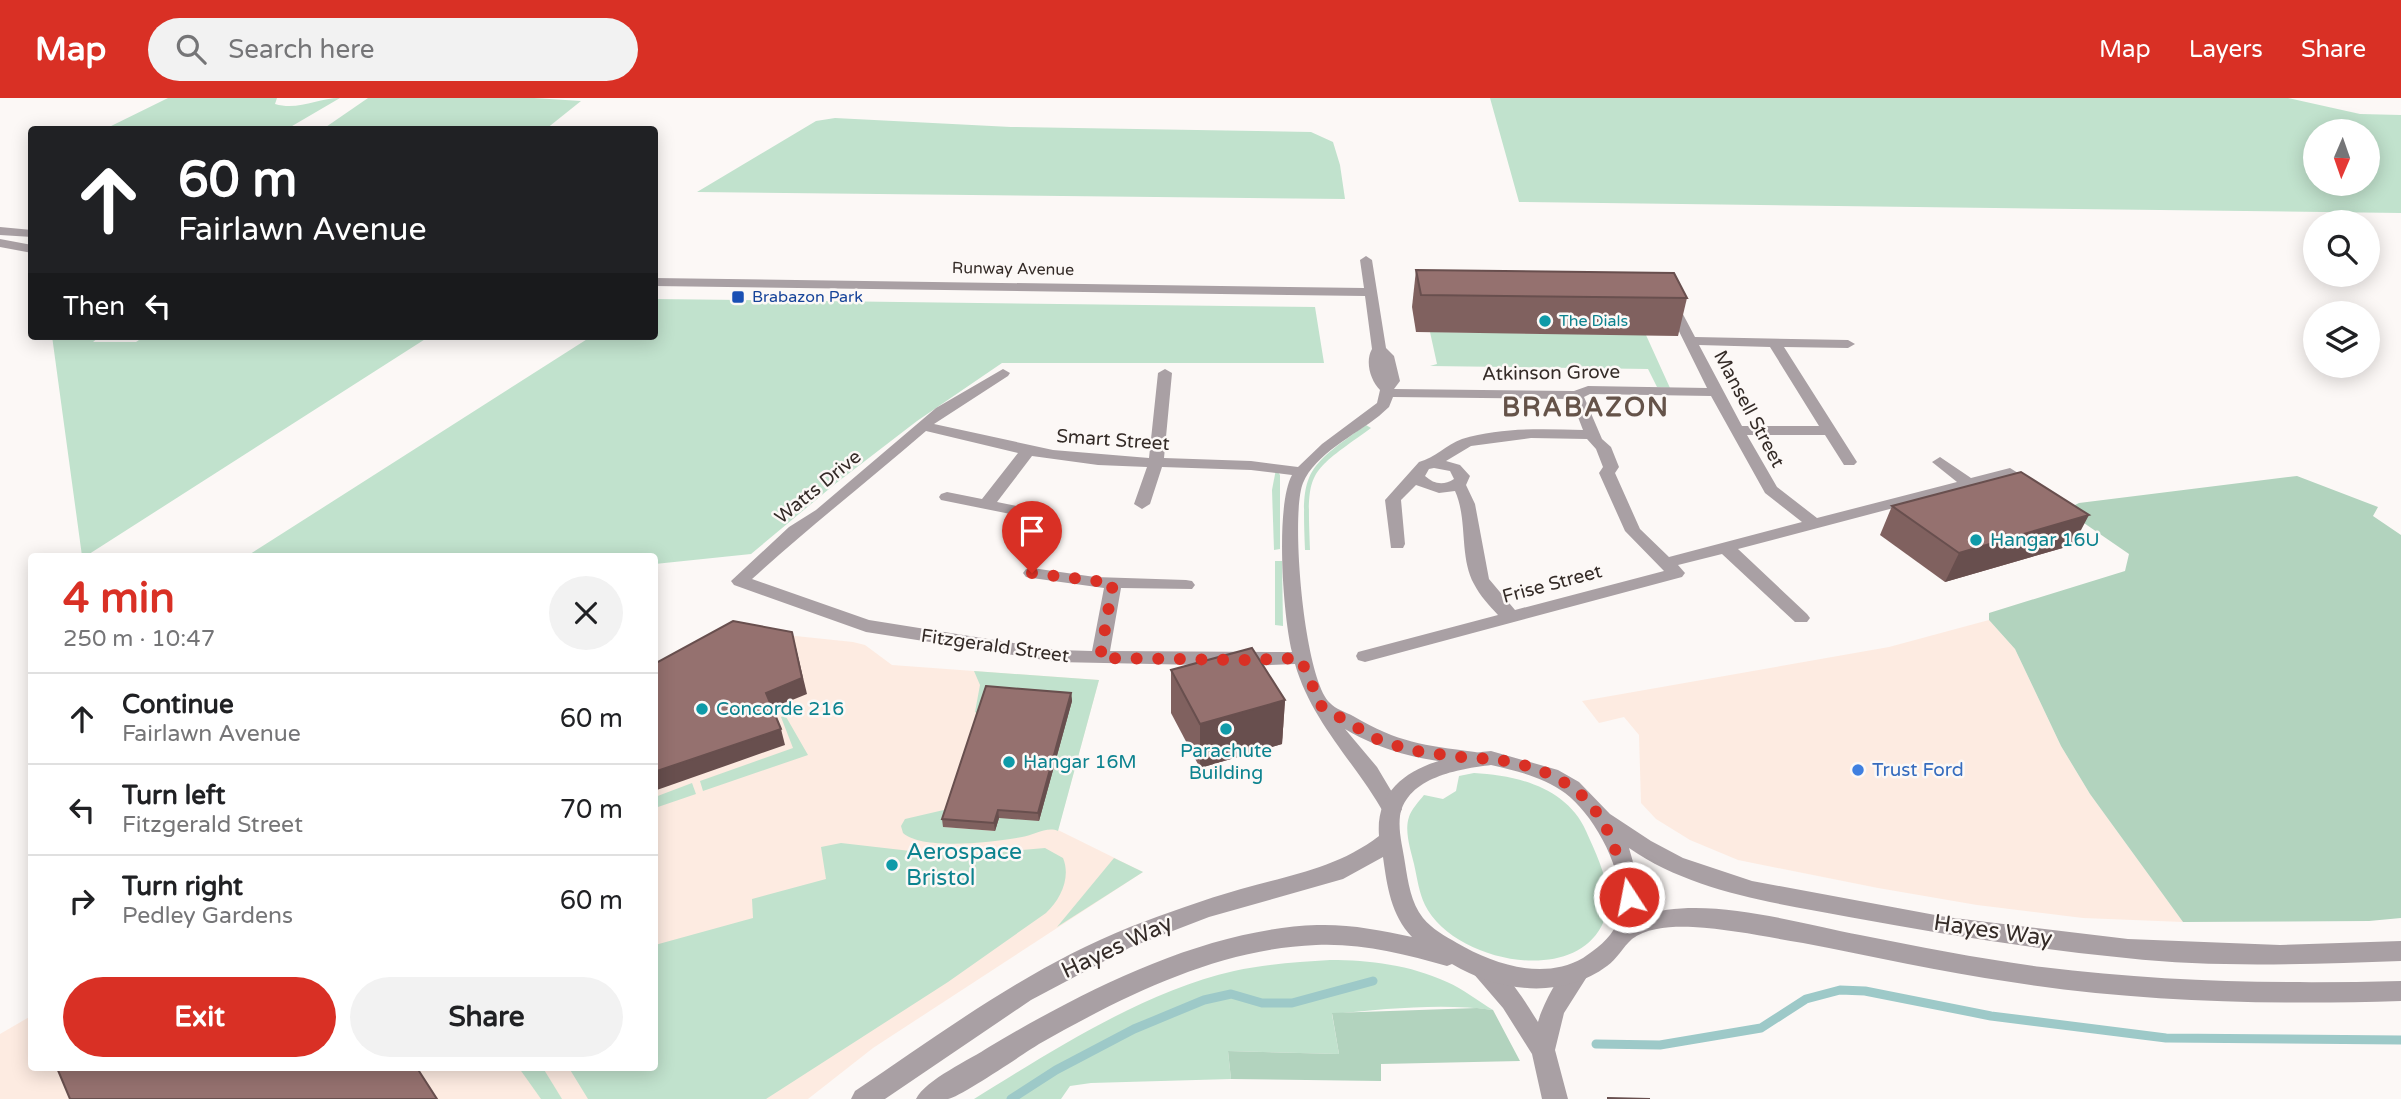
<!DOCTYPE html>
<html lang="en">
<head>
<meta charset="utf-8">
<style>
  body { margin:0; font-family:"Varela Round",sans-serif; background:#f2f2f2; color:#202124; height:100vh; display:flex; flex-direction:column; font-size:26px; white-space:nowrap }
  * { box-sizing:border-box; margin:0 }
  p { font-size:23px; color:#757577 }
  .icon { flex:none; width:38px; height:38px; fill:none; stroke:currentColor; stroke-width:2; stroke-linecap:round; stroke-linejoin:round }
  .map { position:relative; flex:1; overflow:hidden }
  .side { position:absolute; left:28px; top:455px; width:630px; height:518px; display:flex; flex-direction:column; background:#fff; border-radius:7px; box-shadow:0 4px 18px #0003 }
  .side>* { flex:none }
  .banner { position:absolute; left:28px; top:28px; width:630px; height:214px; border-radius:7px; box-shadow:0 4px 18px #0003; background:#202124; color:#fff; overflow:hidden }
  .needle { width:46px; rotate:182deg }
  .controls { position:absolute; left:2303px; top:21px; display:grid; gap:14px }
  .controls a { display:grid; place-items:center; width:77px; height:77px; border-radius:50%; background:#fff; box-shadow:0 4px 18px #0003; font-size:35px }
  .pin { position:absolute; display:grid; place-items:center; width:60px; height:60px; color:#fff; margin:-72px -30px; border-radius:50% 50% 50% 0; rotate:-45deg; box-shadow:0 0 7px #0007 }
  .pin .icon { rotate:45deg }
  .me { position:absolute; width:77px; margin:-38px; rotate:349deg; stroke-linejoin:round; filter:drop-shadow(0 0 5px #0008) }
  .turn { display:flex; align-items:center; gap:24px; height:147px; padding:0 35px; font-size:32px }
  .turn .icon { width:91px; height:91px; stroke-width:2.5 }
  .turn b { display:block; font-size:49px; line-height:60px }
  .then { display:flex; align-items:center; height:66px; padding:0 35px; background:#0003; gap:14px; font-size:26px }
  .round { display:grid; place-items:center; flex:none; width:74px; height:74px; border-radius:37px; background:#f2f2f2 }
  .head { display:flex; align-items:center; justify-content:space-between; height:119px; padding:0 35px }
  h1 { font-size:42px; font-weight:700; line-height:52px; color:#d93025 }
  .cta { display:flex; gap:14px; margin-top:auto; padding:14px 35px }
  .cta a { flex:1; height:80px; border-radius:42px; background:#d93025; color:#fff; font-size:28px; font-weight:700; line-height:80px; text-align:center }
  .cta a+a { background:#f2f2f2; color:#202124 }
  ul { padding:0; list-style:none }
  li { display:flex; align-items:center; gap:21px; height:91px; padding:0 35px; border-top:2px solid #e0e0e0 }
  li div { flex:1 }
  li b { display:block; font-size:26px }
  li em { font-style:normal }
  header { display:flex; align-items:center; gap:42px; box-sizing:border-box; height:98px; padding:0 35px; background:#d93025; color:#fff }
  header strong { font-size:33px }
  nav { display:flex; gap:38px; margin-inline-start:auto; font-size:24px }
  .search { width:490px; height:63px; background:#f2f2f2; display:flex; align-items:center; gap:18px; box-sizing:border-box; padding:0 24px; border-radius:38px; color:#757577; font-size:26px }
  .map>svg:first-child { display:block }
  .built { fill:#fdebe1 }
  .green { fill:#c1e2cd; fill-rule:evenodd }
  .forest { fill:#b2d3be }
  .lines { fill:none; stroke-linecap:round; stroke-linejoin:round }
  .stream { stroke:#9dc9c8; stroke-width:9 }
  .minor { fill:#a9a0a4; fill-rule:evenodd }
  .tertiary { fill:#a9a0a4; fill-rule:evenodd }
  .wall { fill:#80615f }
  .shaded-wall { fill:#684f4e }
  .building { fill:#95716f; stroke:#684f4e; stroke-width:2 }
  .route { stroke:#d93025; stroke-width:12; stroke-dasharray:0 21.6 }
  .transit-dot { fill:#1a4fb4; stroke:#fcf8f6; stroke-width:2.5 }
  .culture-dot { fill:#0f9aa8; stroke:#fcf8f6; stroke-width:2.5 }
  .shop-dot { fill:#3f7fe0; stroke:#fcf8f6; stroke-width:2.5 }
  .labels { text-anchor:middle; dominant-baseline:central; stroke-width:5; stroke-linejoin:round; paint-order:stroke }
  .far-street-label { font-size:16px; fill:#342b27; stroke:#fcf8f6 }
  .far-transit-label { font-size:16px; fill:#164399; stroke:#fcf8f6; text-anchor:start }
  .far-culture-label { font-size:16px; fill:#0d838f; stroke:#fcf8f6; text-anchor:start }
  .street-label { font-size:19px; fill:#342b27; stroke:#fcf8f6 }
  .culture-label { font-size:19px; fill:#0d838f; stroke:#fcf8f6; text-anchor:start }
  .shop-label { font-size:19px; fill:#366cbe; stroke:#fcf8f6; text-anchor:start }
  .near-culture-label { font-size:23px; fill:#0d838f; stroke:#fcf8f6; text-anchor:start }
  .near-street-label { font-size:23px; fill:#342b27; stroke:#fcf8f6 }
  .district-label { font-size:26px; font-weight:bold; letter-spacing:2px; fill:#655349; stroke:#fcf8f6 }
</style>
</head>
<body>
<header>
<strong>Map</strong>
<div class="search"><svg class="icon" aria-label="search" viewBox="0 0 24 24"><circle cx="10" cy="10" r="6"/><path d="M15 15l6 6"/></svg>Search here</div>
<nav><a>Map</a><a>Layers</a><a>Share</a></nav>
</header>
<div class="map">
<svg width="2401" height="1001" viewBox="0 0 2401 1001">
  <rect width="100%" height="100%" fill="#fcf8f6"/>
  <g class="built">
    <polygon points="1989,522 2015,551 2061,648 2090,696 2183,824 2083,820 1977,807 1878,790 1738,762 1690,742 1656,721 1641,705 1639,637 1624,619 1599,625 1582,603 1889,549"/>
    <polygon points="749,533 853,544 865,547 892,567 1099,582 1058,732 1143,774 873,950 808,1001 0,1001 0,936 31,918 32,970 654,970 655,585"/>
  </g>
  <g class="green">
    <path d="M168 0H277L275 6C298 13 318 0 340 0L287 31H105Z"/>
    <polygon points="368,0 534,0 581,3 546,31 323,31"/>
    <path d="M1490 0H2288L2360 16 2401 17V115L1519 104ZM2315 33H2368V86H2315Z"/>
    <polygon points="835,20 1011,29 1311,34 1333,44 1340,67 1345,101 697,94 816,23"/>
    <polygon points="655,201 1315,209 1324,265 1002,265 917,323 835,386 751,456 655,466 654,458 247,458 592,238 654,238"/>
    <polygon points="1430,234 1646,237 1670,290 1657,289 1648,271 1430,268 1437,266"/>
    <polygon points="52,238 100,238 93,244 136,244 145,238 430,238 86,458 82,458"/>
    <path d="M1366 327 1371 330C1306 377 1307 371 1310 452H1305C1302 374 1302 372 1366 327Z"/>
    <polygon points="1276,371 1280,377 1280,451 1274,452 1272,392"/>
    <polygon points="1275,463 1282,463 1283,528 1275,527"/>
    <path d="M974 573 1099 582 1058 733C1047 728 1034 737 1022 739 996 744 923 753 903 735L901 728 905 721 948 711 944 729 995 733 980 617 975 614 980 587Z"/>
    <polygon points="785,617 808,657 703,693 700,683 793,650 781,619"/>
    <path d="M1474 675C1517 677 1567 690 1586 733 1595 753 1606 776 1608 798 1610 808 1606 820 1601 829 1569 888 1452 862 1425 807 1419 795 1417 779 1414 766 1411 753 1404 733 1409 719 1411 712 1419 703 1424 697L1443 701 1456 693 1459 678Z"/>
    <polygon points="692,685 696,696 655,710 655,699"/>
    <path d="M841 745 954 758 1045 750 1063 760C1071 779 1061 801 1046 815L948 884 766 1001H588L569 970H654L655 847 753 820 752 801 826 781 821 749Z"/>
    <polygon points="1114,760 1143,774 1057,829"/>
    <path d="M1330 862C1370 862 1410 867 1447 884 1463 891 1478 903 1493 912 1441 905 1385 911 1332 916L1339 956 1228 953 1231 981 1091 985 1070 988 1061 1001H974C1052 953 1144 893 1234 873 1265 866 1298 864 1330 862Z"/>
    <polygon points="519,970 543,970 562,1001 541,1001"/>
  </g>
  <g class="forest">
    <polygon points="2297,378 2378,409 2373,418 2401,437 2401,820 2369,823 2183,824 2090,696 2061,648 2015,551 1989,522 1989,515 2125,473 2129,456 2065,412 2079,405"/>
    <polygon points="1477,910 1493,912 1520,963 1381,966 1381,983 1231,981 1228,953 1339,956 1332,915"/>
  </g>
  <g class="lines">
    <g class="stream">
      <polyline points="1596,946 1660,947 1761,930 1806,901 1840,892 1865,893 1991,918 2166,940 2401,942"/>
      <polyline points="1011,1001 1056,972 1134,931 1204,902 1231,896 1262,905 1292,905 1373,883"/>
    </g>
    <g class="minor">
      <polygon points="0,129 32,132 32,139 0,137"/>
      <polygon points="0,141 32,147 32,155 0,149"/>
      <path d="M1366 158 1372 162 1386 250 1394 258 1400 283 1394 291 1574 293 1588 288 1707 290 1664 203 1670 199 1676 203 1695 239 1848 242 1855 246 1848 250 1784 249 1857 364 1854 367H1844L1825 337H1747L1777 389 1817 420 1957 384 1932 364 1940 359 1971 380 2010 370 2018 375 2015 378 1738 451 1807 516 1810 520 1807 524H1795L1722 456 1678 467 1685 475 1682 479 1365 564 1358 562 1356 558 1358 554 1498 517C1489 507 1480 498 1474 486 1459 458 1468 422 1455 393L1439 395 1416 387 1401 402 1405 446 1403 450H1391L1385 402 1419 364C1435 360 1446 347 1462 341 1501 329 1543 331 1583 332L1571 301 1393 299 1389 309 1379 318C1355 337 1315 356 1303 385 1290 417 1304 581 1330 605 1335 611 1346 614 1353 618 1399 645 1423 647 1475 654L1482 656 1485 661 1482 666 1475 668C1426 662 1389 657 1345 631L1377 669 1402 711 1399 717 1392 719 1385 717C1356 665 1312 625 1295 566L1247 568 1057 564 866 534 734 487 731 483 789 429 816 412 936 310 1003 271 1010 275 1008 278 934 326 1053 352 1149 360 1158 275 1165 271 1172 275 1164 360 1251 363 1298 369 1322 346 1377 305 1380 292C1370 282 1365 263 1372 251L1365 198 654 188V180L1364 190 1360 162ZM1699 247 1770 249 1819 328H1742ZM1590 296 1711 298 1765 395 1802 424 1669 459 1640 431 1615 375 1619 369 1611 349 1602 341 1584 299ZM926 333 1018 355 982 401 947 394 941 396 939 399 941 402 1035 421 1043 416 1041 413 997 404 1032 358 1098 367 1147 369 1134 406 1142 411 1150 406 1162 369 1251 372 1292 377C1275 408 1283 518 1292 554L1110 553 1121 490 1192 491 1195 487 1192 483 1186 482 1095 479 1032 470 1026 471 1023 475 1026 479 1032 480 1104 490 1092 553 1057 552 869 522 752 481C808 430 868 383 926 333ZM1531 340 1587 341 1596 351 1603 369 1599 375 1625 433 1664 473 1515 512 1489 481 1475 406 1466 387 1470 378 1460 367 1446 363 1471 348ZM1434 370 1450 373 1454 381C1443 388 1434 386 1425 378L1429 371Z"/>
      <path d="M1484 864C1508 872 1525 904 1538 924 1542 909 1558 877 1570 867 1575 863 1581 865 1586 867L1590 874 1564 915 1555 952 1568 1001H1542L1532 956 1503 910 1472 874 1476 867Z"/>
    </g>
    <path class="tertiary" d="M1491 653 1558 672 1579 684 1610 716 1651 743 1683 760 1752 783 1946 819 2128 841 2280 847 2401 843V863C2310 866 2217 870 2126 860 2033 851 1941 836 1849 819 1775 805 1692 794 1629 750L1639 785 1641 818C1704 796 1796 825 1860 837 1920 849 1981 861 2042 869 2161 884 2282 886 2401 883V903C2271 907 2139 904 2011 884 1941 874 1872 858 1803 845 1767 839 1730 831 1693 829 1675 828 1647 829 1632 841 1623 849 1617 861 1607 868 1562 902 1498 894 1452 866L1447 868C1405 856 1361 845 1316 847 1217 851 1124 898 1039 946 1023 956 960 999 948 1001 938 1001 927 1001 916 1001 925 982 971 961 989 949 1085 892 1204 831 1317 827 1349 826 1381 832 1412 839 1391 817 1387 788 1383 759L1343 781 1209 819 1131 849 1031 902 885 1001H851L855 993C944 933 1030 869 1130 829 1166 815 1203 802 1241 791 1291 777 1337 770 1379 738 1374 674 1440 658 1491 653ZM1491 667C1517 673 1543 679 1565 695 1597 719 1633 786 1616 827 1611 840 1595 852 1583 860 1543 883 1493 866 1457 845 1445 838 1432 831 1423 820 1411 805 1408 784 1405 765 1403 750 1398 734 1400 718 1407 679 1459 671 1491 667Z"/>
  </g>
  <g class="wall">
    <polygon points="1416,172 1687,200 1678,238 1416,234 1412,209"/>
    <polygon points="1892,408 2073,447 1945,484 1880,437"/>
    <polygon points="1171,572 1285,602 1282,646 1200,670 1171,615"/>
    <polygon points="1071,595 1072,603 1039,723 999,720 995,733 943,729 942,721"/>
  </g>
  <g class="shaded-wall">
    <polygon points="2089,417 2073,447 1945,484 1959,455"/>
    <polygon points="796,550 807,596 770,611 766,595"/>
    <polygon points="1071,595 1072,603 1039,723 1038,715"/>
    <polygon points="1285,602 1282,646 1200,670 1200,626"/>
    <polygon points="781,631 785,647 654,693 654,674"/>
    <polygon points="998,712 999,720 995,733 994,725"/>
  </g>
  <g class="building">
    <polygon points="1416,172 1674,175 1687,200 1421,197"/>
    <polygon points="2021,374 2089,417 1959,455 1892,408"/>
    <polygon points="733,523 792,534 802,580 766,595 781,631 654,674 654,566"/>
    <polygon points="1252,550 1285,602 1200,626 1171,572"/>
    <polygon points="986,588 1071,595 1038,715 998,712 994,725 942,721"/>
    <polygon points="57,970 417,970 437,1001 70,1001"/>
    <polygon points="1608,1000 1650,1001 1608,1001"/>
  </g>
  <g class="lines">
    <polyline class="route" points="1032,475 1113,485 1100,560 1247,562 1300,560 1322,609 1377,641 1409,652 1475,661 1491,660 1536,670 1561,682 1583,698 1603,722 1627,780 1629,799"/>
  </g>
  <rect class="transit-dot" x="731" y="192" width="14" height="14" rx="3.5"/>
  <g class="culture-dot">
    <circle cx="1545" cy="223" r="7"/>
    <circle cx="1976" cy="442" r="7"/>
    <circle cx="702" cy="611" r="7"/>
    <circle cx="1226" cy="631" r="7"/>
    <circle cx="1009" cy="664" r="7"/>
    <circle cx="892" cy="767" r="7"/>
  </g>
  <circle class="shop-dot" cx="1858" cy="672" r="7"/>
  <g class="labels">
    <g class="far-street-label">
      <text transform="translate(1013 171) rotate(1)">Runway Avenue</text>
    </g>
    <g class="far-transit-label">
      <text x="752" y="199">Brabazon Park</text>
    </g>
    <g class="far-culture-label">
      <text x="1559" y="223">The Dials</text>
    </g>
    <g class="street-label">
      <text transform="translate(1551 275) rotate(-1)">Atkinson Grove</text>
      <text transform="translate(1749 311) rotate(62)">Mansell Street</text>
      <text transform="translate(1113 342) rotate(4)">Smart Street</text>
      <text transform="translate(818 389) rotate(-39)">Watts Drive</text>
      <text transform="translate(1552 486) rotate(-15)">Frise Street</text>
      <text transform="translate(995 548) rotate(8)">Fitzgerald Street</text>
    </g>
    <g class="culture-label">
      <text x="1990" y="442">Hangar 16U</text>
      <text x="716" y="611">Concorde 216</text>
      <text x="1226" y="653" text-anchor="middle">Parachute<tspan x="1226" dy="22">Building</tspan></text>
      <text x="1023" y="664">Hangar 16M</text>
    </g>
    <g class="shop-label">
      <text x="1872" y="672">Trust Ford</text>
    </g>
    <g class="near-culture-label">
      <text x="906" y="754">Aerospace<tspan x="906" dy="26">Bristol</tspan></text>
    </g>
    <g class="near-street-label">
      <text transform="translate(1993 833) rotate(8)">Hayes Way</text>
      <text transform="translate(1117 849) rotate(-25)">Hayes Way</text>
    </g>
    <g class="district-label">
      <text x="1586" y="309">BRABAZON</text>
    </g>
  </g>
</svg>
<div class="controls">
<a><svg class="needle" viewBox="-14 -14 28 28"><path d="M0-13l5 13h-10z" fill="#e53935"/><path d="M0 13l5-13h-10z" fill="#757577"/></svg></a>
<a><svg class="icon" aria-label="search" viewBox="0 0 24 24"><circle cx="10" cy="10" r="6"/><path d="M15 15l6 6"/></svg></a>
<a><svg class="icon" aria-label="layers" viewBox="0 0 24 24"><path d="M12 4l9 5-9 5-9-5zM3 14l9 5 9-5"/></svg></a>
</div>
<div class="pin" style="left:1032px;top:475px;background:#d93025"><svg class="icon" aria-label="arrive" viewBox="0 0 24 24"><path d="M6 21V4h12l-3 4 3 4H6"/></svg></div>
<svg class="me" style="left:1629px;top:799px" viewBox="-20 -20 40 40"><circle r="17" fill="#d93025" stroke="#fff" stroke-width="3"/><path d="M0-11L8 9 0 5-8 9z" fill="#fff"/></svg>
<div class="banner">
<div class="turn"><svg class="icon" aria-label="ahead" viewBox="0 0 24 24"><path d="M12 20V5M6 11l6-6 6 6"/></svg><div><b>60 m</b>Fairlawn Avenue</div></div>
<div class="then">Then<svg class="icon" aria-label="left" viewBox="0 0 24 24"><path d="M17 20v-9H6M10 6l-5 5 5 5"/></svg></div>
</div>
<section class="side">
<div class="head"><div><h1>4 min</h1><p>250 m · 10:47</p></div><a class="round"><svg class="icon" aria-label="close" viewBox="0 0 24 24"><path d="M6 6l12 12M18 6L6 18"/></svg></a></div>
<ul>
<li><svg class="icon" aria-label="ahead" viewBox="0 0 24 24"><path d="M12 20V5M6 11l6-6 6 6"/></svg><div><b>Continue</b><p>Fairlawn Avenue</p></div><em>60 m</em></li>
<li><svg class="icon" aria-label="left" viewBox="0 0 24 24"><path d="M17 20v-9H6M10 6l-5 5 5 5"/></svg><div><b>Turn left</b><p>Fitzgerald Street</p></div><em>70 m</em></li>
<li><svg class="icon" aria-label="right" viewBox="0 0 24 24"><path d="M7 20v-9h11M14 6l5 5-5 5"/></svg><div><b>Turn right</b><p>Pedley Gardens</p></div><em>60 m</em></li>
</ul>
<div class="cta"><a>Exit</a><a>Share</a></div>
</section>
</div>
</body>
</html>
